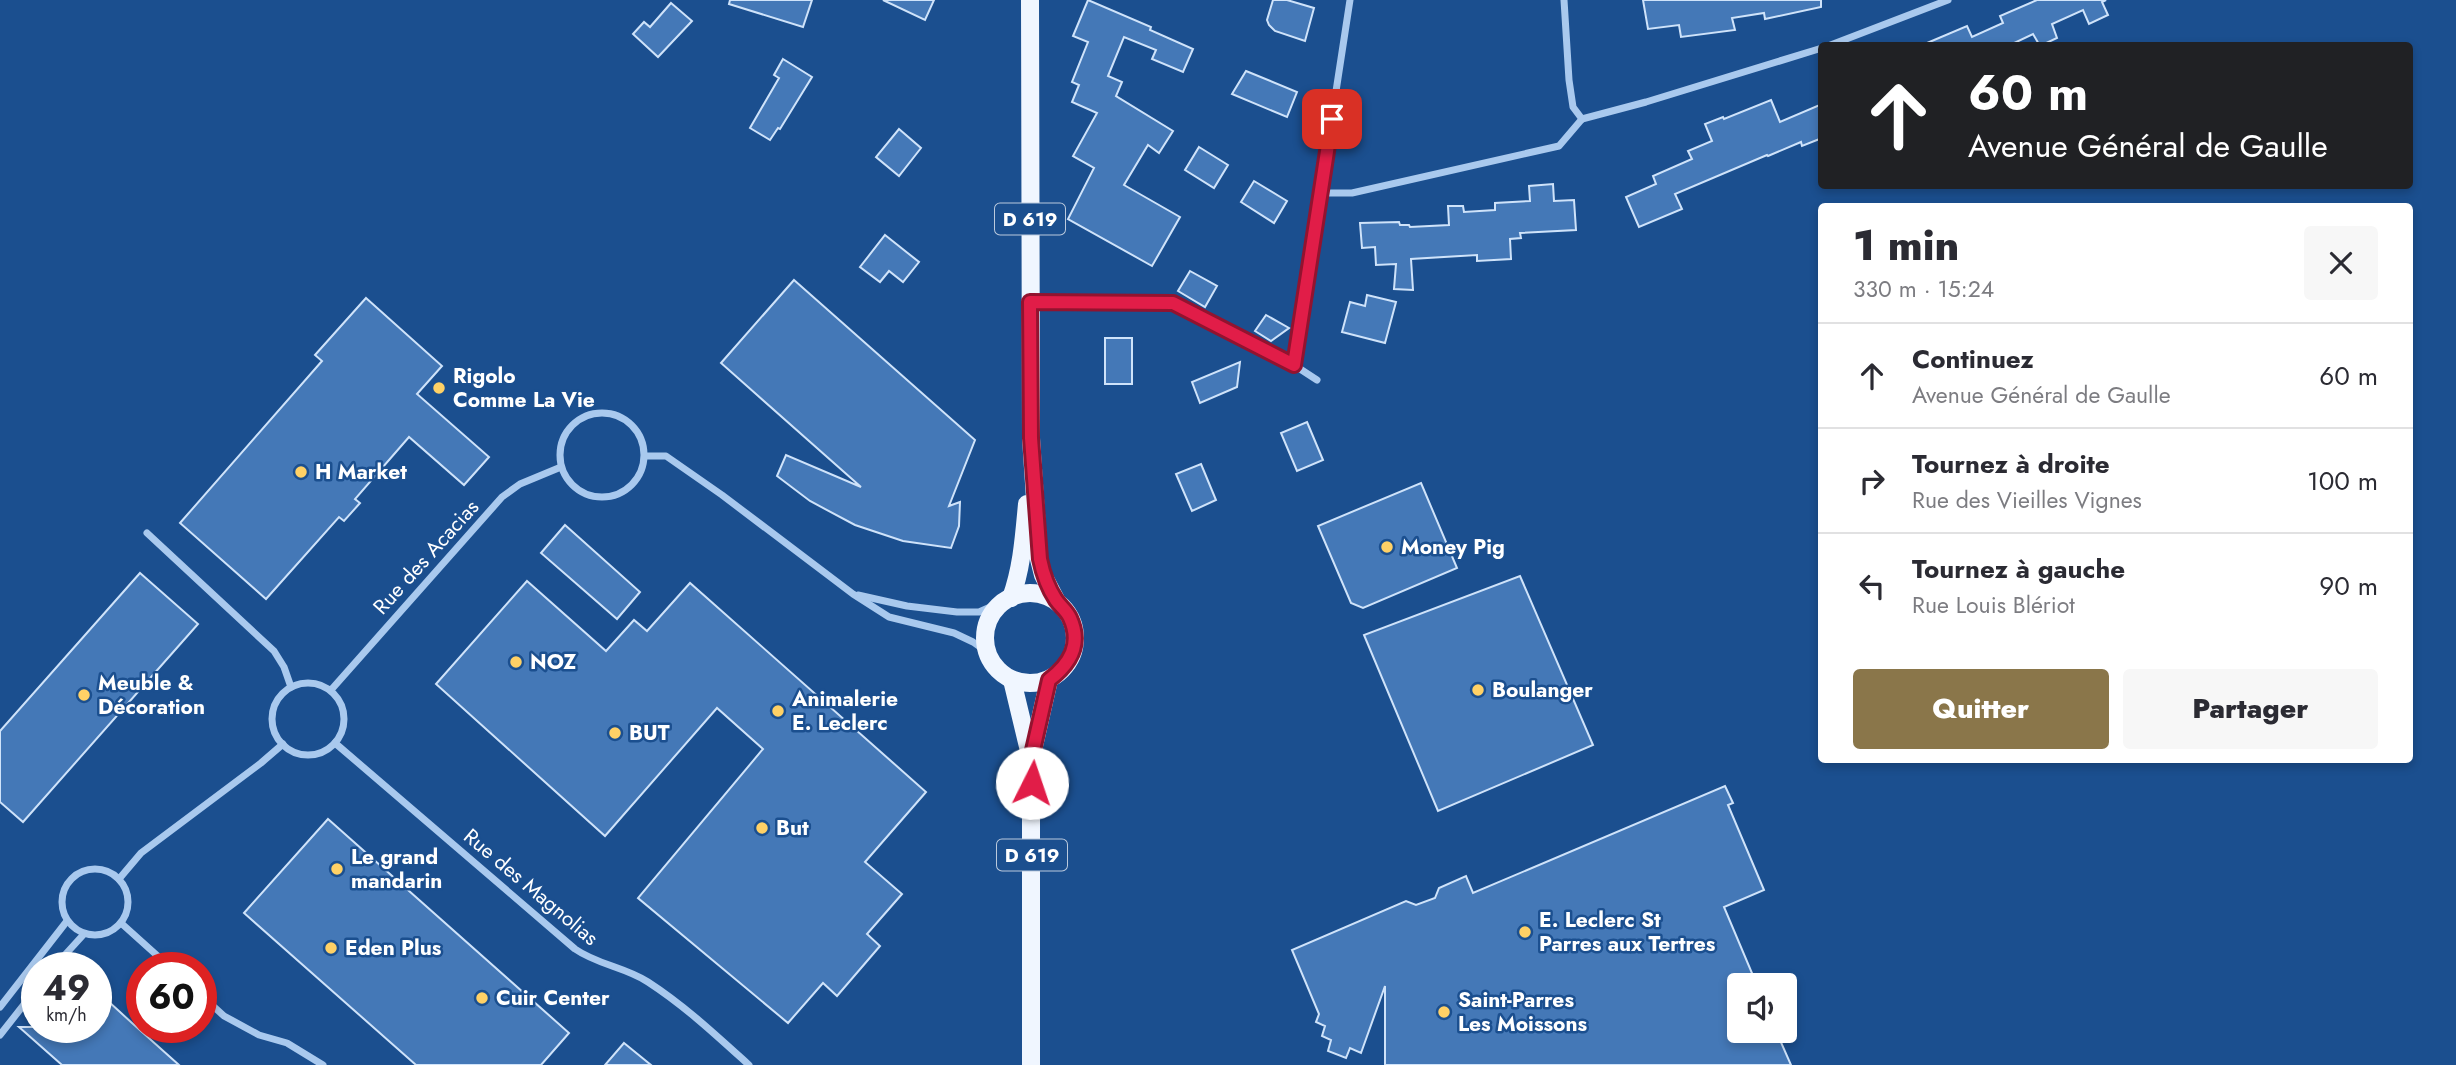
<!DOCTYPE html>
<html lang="fr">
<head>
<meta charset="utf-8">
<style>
  body { margin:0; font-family:Jost,sans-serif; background:#f7f7f7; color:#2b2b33; height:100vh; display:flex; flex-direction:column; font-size:26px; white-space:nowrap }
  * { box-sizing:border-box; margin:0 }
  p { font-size:23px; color:#7c7c81 }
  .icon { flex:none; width:38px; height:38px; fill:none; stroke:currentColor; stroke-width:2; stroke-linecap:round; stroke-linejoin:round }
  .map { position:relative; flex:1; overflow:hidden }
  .drawer { position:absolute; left:1818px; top:203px; width:595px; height:560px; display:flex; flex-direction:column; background:#fff; border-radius:7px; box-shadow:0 4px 10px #0003 }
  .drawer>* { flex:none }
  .top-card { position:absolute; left:1818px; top:42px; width:595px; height:147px; border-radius:7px; box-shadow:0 4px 10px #0003; background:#202124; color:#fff; overflow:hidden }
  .controls { position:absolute; left:1727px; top:973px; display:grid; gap:14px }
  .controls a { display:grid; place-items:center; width:70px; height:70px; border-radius:7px; background:#fff; box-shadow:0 4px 10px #0003; font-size:35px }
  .speed { position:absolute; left:21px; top:952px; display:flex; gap:14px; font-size:35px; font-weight:700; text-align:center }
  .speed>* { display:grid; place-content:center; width:91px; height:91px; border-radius:50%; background:#fff; box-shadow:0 4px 10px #0003; line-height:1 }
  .speed small { font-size:18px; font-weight:400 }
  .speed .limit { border:10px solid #d22; background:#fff; color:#111 }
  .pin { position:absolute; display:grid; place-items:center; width:60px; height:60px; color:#fff; margin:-30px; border-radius:14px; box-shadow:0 4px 10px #0006 }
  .me { position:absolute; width:77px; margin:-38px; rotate:4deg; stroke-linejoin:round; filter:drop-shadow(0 0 5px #0008) }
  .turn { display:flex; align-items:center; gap:24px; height:147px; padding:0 35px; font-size:32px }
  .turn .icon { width:91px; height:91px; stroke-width:2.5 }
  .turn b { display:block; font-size:49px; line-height:60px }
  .round { display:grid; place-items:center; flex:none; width:74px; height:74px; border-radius:7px; background:#f7f7f7 }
  .head { display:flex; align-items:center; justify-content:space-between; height:119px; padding:0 35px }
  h1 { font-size:42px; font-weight:800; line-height:52px }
  .primary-button { display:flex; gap:14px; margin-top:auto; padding:14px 35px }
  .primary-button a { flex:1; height:80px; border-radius:7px; background:#8a764a; color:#fff; font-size:28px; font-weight:800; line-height:80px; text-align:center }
  .primary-button a+a { background:#f7f7f7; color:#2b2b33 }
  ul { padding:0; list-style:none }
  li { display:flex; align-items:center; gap:21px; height:105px; padding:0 35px; border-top:2px solid #e1e1e2 }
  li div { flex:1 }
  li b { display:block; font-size:26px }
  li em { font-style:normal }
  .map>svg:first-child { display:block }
  .building { fill:#4478b7; stroke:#cfe3fa; stroke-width:2 }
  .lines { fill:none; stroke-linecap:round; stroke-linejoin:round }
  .minor { stroke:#a9c9ee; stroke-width:7 }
  .primary { stroke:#f0f6ff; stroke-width:18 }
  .route-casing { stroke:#92132f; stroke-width:18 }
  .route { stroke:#e11d48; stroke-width:12 }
  .poi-dot { fill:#ffd166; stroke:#1b4f8f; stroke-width:2.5 }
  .labels { text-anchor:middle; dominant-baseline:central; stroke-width:5; stroke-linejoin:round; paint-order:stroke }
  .shield { fill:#1b4f8f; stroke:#bbcadd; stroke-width:2 }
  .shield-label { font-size:19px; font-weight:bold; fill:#fff }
  .poi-label { font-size:21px; font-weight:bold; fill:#fff; stroke:#1b4f8f; text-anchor:start }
  .street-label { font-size:21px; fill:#fff; stroke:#1b4f8f }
</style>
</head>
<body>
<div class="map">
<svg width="2456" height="1065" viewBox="0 0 2456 1065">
  <rect width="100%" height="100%" fill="#1b4f8f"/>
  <g class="building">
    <polygon points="730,0 812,0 803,27 729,4"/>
    <polygon points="883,0 934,0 925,20"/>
    <polygon points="1088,0 1151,27 1150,30 1193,49 1183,72 1152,59 1156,50 1124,37 1108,76 1122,82 1116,96 1173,131 1159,153 1148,145 1124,185 1180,217 1152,266 1068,219 1094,168 1073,156 1097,113 1072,102 1079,85 1072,82 1088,42 1073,36"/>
    <polygon points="1273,0 1287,0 1314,8 1305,41 1275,31 1269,25 1267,20"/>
    <polygon points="1643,0 1821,0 1821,7 1765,19 1764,13 1732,18 1735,30 1681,37 1679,25 1648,29"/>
    <polygon points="2037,0 2106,0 2102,2 2108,15 2089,24 2083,10 2052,24 2057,38 2040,46 2033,34 2008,46 1920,46 1967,26 1972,37 2003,23 2000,16"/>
    <polygon points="671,3 692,21 658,57 633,34 644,22 650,27"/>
    <polygon points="783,59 812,77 780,129 778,128 770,140 750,128 779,78 774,75"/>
    <polygon points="1246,71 1297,92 1287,117 1232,94"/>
    <polygon points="1771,100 1780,122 1822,104 1822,138 1802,146 1801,142 1768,156 1767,155 1675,194 1682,209 1639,227 1626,197 1656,184 1653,176 1692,159 1688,151 1712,141 1705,124 1723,117 1724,119"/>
    <polygon points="899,129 921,148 899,176 876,157"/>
    <polygon points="1199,147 1228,165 1214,188 1185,170"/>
    <polygon points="1254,181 1287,201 1274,223 1241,202"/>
    <polygon points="1553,184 1554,201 1574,200 1576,230 1520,233 1521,238 1510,239 1511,259 1477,261 1477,255 1411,259 1413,290 1394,289 1396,264 1376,265 1375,247 1362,248 1360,223 1399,222 1400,225 1409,225 1410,227 1449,225 1448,206 1463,206 1464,212 1495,210 1495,203 1530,201 1529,186"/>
    <polygon points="885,235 919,262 903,282 889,271 880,282 860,267"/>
    <polygon points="1190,271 1217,286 1205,307 1178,291"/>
    <polygon points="794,280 975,440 949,506 960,502 959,526 951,548 903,541 855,525 810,501 777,476 786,455 861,487 721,363"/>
    <polygon points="1367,295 1396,302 1385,343 1342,332 1350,302 1365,306"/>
    <polygon points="366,298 442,366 417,394 489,457 464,485 409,437 355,499 360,503 344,521 339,517 266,599 180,523 322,361 315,355"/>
    <polygon points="1266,315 1289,328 1271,341 1255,331"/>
    <rect x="1105" y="338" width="27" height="46"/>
    <polygon points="1240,362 1237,387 1200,403 1192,382"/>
    <polygon points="1307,422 1323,460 1297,471 1281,433"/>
    <polygon points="1201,464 1216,500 1192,511 1176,474"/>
    <polygon points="1421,483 1457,568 1363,608 1351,603 1318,526"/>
    <polygon points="565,525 640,592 617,619 541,553"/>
    <polygon points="140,573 198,624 23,822 0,802 0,731"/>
    <polygon points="1520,576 1593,745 1438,811 1364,635"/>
    <polygon points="527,581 606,651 634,620 647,631 690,583 926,792 865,862 902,894 867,934 880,946 837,996 823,983 788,1023 638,898 763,749 717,708 605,836 436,684"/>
    <polygon points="1725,786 1733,803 1728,805 1764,890 1724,907 1757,985 1740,985 1740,1031 1776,1031 1791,1065 1385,1065 1385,986 1361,1053 1350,1048 1346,1058 1328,1051 1331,1040 1322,1036 1325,1026 1316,1022 1319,1014 1292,950 1406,901 1416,905 1435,898 1439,888 1466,876 1473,893"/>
    <polygon points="328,819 569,1033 541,1065 416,1065 244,913"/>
    <polygon points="96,990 132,1023 179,1065 62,1065 19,1027 96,1027"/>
    <polygon points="624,1043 651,1065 605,1065"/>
  </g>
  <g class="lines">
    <g class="minor">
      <polyline points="1564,0 1569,80 1573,107 1582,119"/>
      <polyline points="1828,46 1948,0"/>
      <polyline points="1582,119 1646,102 1822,48"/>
      <polyline points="1322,193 1352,193 1559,146 1582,119"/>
      <polyline points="1031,302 1173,303 1294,365 1317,380"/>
      <polyline points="1294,365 1350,0"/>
      <circle cx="602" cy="455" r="42"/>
      <polyline points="645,456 666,456 722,495 853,594 889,617 954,633 973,642 987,652"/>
      <polyline points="147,533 274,651 284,667 291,687"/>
      <polyline points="858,595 907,606 957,612 979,612 1004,601"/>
      <circle cx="308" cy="719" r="36"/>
      <polyline points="331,690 502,497 520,484 561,467"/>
      <path d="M335 743 575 949C598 965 625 967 648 982 685 1006 717 1036 749 1065"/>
      <circle cx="95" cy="902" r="33"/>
      <polyline points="119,879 141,853 261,763 283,744"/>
      <polyline points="121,923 171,968"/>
      <polyline points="53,968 84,934"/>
      <polyline points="201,995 224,1016 259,1035 287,1043 323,1065"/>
      <polyline points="0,1007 67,921"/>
      <polyline points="0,1035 37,988"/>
    </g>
    <g class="primary">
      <polyline points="1030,0 1031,438 1039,559 1043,575 1057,602"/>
      <circle cx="1030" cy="638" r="45"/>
      <path d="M1011 598C1022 568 1024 536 1027 504"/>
      <polyline points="1012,680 1030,755"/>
      <polyline points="1031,1065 1031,759 1049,680"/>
    </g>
  </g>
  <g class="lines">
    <g class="route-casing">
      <path id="route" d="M1032 783 1031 759 1049 680C1070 664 1082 644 1070 618 1067 611 1061 607 1056 600 1048 588 1043 574 1040 559L1031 438 1030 302 1173 303 1294 365 1332 119"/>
    </g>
    <use href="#route" class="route"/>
  </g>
  <g class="poi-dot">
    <circle cx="439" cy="388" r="7"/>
    <circle cx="301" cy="472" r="7"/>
    <circle cx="1387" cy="547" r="7"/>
    <circle cx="516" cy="662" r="7"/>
    <circle cx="1478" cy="690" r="7"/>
    <circle cx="84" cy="695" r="7"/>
    <circle cx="778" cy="711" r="7"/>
    <circle cx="615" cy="733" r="7"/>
    <circle cx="762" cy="828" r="7"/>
    <circle cx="337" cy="869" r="7"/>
    <circle cx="1525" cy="932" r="7"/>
    <circle cx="331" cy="948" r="7"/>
    <circle cx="482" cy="998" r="7"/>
    <circle cx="1444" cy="1012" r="7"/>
  </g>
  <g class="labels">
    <g class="shield">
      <rect x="995" y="203.5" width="70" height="31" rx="5"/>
      <rect x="997" y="839.5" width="70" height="31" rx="5"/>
    </g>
    <g class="shield-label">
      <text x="1030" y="219">D 619</text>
      <text x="1032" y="855">D 619</text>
    </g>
    <g class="poi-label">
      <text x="453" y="376">Rigolo<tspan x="453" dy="24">Comme La Vie</tspan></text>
      <text x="315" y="472">H Market</text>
      <text x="1401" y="547">Money Pig</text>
      <text x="530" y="662">NOZ</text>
      <text x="98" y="683">Meuble &amp;<tspan x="98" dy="24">Décoration</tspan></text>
      <text x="1492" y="690">Boulanger</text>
      <text x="792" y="699">Animalerie<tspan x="792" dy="24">E. Leclerc</tspan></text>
      <text x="629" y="733">BUT</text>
      <text x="776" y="828">But</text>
      <text x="351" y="857">Le grand<tspan x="351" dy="24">mandarin</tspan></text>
      <text x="1539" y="920">E. Leclerc St<tspan x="1539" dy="24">Parres aux Tertres</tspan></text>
      <text x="345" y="948">Eden Plus</text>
      <text x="496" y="998">Cuir Center</text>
      <text x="1458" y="1000">Saint-Parres<tspan x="1458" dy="24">Les Moissons</tspan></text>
    </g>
    <g class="street-label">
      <text transform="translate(426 557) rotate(-48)">Rue des Acacias</text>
      <text transform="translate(531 887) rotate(40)">Rue des Magnolias</text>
    </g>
  </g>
</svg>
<div class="controls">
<a><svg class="icon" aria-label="sound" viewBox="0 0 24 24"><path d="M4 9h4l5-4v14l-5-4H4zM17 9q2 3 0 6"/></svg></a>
</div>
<div class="speed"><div>49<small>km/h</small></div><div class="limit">60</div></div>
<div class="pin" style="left:1332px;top:119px;background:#d93025"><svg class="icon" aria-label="arrive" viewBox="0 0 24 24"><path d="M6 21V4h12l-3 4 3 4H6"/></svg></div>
<svg class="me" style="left:1032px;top:783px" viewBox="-20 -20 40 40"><circle r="19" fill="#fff"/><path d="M0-13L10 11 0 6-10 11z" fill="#e11d48"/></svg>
<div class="top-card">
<div class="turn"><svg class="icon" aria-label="ahead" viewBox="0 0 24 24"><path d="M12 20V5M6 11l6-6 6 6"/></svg><div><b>60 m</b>Avenue Général de Gaulle</div></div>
</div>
<section class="drawer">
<div class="head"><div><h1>1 min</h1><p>330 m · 15:24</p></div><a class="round"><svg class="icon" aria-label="close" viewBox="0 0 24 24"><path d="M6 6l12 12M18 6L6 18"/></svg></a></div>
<ul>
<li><svg class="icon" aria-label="ahead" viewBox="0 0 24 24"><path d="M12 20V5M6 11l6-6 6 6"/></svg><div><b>Continuez</b><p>Avenue Général de Gaulle</p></div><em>60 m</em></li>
<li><svg class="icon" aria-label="right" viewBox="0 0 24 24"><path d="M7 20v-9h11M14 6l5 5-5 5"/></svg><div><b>Tournez à droite</b><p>Rue des Vieilles Vignes</p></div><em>100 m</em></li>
<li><svg class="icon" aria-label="left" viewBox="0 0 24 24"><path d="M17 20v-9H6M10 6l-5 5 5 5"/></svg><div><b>Tournez à gauche</b><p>Rue Louis Blériot</p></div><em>90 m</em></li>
</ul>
<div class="primary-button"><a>Quitter</a><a>Partager</a></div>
</section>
</div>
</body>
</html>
